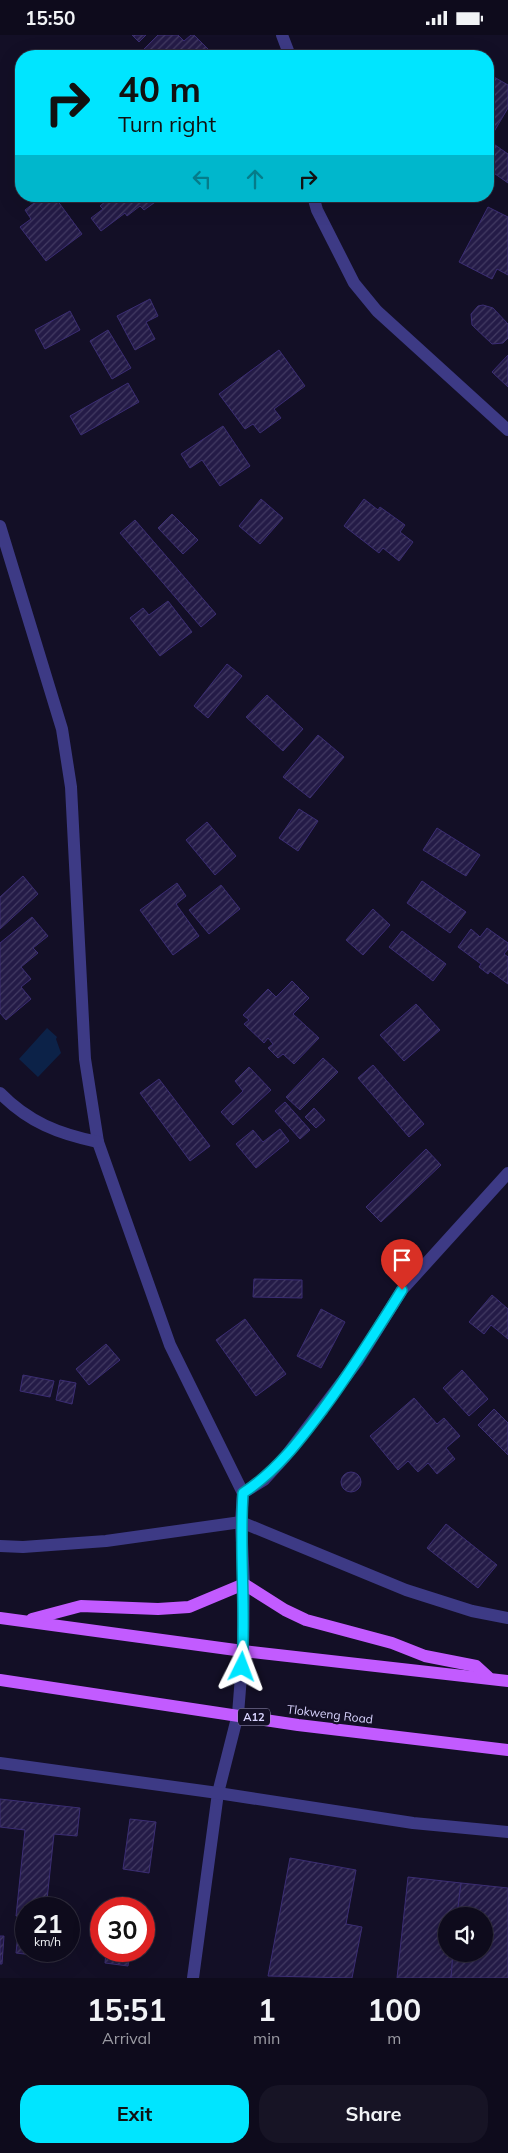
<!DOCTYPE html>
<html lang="en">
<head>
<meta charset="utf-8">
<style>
  body { margin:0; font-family:Mulish,sans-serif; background:#171425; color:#f1f3f6; height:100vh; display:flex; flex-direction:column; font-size:19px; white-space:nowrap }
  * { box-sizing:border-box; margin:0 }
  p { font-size:16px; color:#9b9ba3 }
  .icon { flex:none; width:28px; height:28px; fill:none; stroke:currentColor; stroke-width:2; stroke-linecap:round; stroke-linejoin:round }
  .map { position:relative; height:1943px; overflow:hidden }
  .side { display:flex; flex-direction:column; background:#0e0b1c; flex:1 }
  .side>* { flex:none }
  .guide { position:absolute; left:15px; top:15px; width:479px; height:152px; border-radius:20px; box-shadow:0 5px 20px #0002,0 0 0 1px #2e2b3b; background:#00e5ff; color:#111; overflow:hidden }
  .controls { position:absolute; left:438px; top:1872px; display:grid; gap:10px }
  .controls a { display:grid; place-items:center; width:55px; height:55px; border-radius:50%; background:#0e0b1c; box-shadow:0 5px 20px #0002,0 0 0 1px #2e2b3b; font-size:25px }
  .speed { position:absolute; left:15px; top:1862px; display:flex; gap:10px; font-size:25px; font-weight:700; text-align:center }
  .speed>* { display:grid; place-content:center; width:65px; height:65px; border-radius:50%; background:#0e0b1c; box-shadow:0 5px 20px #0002,0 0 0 1px #2e2b3b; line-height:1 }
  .speed small { font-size:12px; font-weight:400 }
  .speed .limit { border:8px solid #d22; background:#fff; color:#111 }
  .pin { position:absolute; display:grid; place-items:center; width:42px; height:42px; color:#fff; margin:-51px -21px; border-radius:50% 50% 50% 0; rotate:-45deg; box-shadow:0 0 5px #0007 }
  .pin .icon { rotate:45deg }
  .me { position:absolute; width:55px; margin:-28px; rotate:3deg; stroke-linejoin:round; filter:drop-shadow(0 0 4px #0008) }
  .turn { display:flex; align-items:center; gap:18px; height:105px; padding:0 20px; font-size:22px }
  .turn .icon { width:65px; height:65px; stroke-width:2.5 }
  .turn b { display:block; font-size:35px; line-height:42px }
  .lanes { display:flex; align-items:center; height:48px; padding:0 20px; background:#0003; justify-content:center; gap:25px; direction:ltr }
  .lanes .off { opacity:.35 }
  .eta { display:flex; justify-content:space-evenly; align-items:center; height:85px; text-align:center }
  .eta b { font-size:30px; font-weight:700; line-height:35px }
  .button { display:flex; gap:10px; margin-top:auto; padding:10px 20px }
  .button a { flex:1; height:58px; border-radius:20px; background:#00e5ff; color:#111; font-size:20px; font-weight:700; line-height:58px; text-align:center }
  .button a+a { background:#171425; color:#f1f3f6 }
  .status { display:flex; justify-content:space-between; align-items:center; height:35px; padding:0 25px; background:#0e0b1c; direction:ltr }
  .status svg { height:14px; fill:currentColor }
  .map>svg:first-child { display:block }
  .water { fill:#0c2248 }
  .building { fill:url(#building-hatch); stroke:#3b2d73 }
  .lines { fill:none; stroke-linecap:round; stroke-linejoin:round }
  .minor { stroke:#3d3a85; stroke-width:12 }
  .primary { stroke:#c25bff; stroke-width:12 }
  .route-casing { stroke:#0095a6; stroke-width:12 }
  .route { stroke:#00e5ff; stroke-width:9 }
  .labels { text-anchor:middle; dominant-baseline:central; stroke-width:4.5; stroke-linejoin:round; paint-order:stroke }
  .shield { fill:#130f26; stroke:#9e99be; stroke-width:1 }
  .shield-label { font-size:11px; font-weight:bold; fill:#d9d4ff }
  .street-label { font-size:12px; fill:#d9d4ff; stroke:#130f26 }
</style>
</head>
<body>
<div class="status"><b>15:50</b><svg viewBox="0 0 49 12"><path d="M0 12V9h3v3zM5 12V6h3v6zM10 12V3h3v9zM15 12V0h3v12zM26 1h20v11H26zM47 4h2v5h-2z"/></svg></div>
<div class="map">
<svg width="508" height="1943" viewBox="0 0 508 1943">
  <defs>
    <pattern id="building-hatch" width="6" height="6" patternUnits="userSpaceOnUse" patternTransform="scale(1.25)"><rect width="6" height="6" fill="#241b47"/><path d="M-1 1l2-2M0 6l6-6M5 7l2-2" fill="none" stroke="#433b63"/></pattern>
  </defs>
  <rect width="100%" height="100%" fill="#130f26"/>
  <polygon class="water" points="47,993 57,1002 56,1004 61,1018 38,1042 19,1024"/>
  <g class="building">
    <polygon points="132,0 146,0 139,7"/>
    <polygon points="158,0 178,0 184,6 191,0 194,0 211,17 207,21 144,21 140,18"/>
    <polygon points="494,42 508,50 508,73 492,100 488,98 488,53"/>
    <polygon points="488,105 508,119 508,148 488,134"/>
    <polygon points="43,161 54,161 82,199 46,226 20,192 31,184 25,175"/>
    <polygon points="112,161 160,161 161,163 144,175 140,171 127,181 125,178 101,196 91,183 103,174 100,171"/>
    <polygon points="488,172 508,182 508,240 497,234 492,244 459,227"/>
    <polygon points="150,264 158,281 146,287 155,304 135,315 117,281"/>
    <polygon points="483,270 493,273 508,289 508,303 503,308 492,309 472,290 471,279 478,271"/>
    <polygon points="70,276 80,295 45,314 35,295"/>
    <polygon points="108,295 131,333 112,344 90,306"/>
    <polygon points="279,315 305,351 274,374 281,383 260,398 253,389 245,394 219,359"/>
    <polygon points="508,320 508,352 492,337"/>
    <polygon points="128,348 139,367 81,400 70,381"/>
    <polygon points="223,391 250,431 220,451 202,425 190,433 181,419"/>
    <polygon points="261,464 283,483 260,509 239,491"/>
    <polygon points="364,464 378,475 380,472 405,490 400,497 413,507 399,526 383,513 379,518 344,491"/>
    <polygon points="172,479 198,505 183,519 158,493"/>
    <polygon points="135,485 216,579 201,592 120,498"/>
    <polygon points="168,566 192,597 160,621 130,583 143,573 149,580"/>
    <polygon points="227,629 242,641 208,683 194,671"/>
    <polygon points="267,660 303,694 283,716 246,682"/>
    <polygon points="318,700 344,722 310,763 283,742"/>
    <polygon points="299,774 318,786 298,816 279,803"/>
    <polygon points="207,787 236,821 215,840 186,805"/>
    <polygon points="437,793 480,820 466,841 423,815"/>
    <polygon points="23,841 38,859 0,894 0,862"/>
    <polygon points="422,846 466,877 450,898 407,868"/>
    <polygon points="177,848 186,861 176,869 199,901 173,920 140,875"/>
    <polygon points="221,850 240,874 209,899 189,875"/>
    <polygon points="373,874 390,890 363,920 346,905"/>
    <polygon points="32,882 48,901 33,913 38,918 21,932 31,944 21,952 31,964 6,985 0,978 0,908"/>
    <polygon points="487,893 508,908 508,914 504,919 508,922 508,949 490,936 488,939 479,932 481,929 458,912 471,894 480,902"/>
    <polygon points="402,896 446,929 433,946 389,912"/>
    <polygon points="292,946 309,963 293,979 319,1003 294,1029 283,1019 278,1023 268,1013 273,1009 268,1003 264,1008 244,989 249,985 243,980 268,954 276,962"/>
    <polygon points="416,969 440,995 404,1026 380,1000"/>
    <polygon points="323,1023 338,1037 300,1075 286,1062"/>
    <polygon points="373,1030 424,1089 409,1102 358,1043"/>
    <polygon points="249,1032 271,1055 233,1090 221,1077 243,1056 235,1046"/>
    <polygon points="159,1044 210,1111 190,1126 140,1058"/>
    <polygon points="285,1067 310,1095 300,1104 275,1076"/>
    <polygon points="314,1073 325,1085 316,1093 305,1082"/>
    <polygon points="280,1094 289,1106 256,1133 236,1109 253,1095 263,1107"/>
    <polygon points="426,1114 441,1130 381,1187 366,1172"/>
    <polygon points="254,1244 302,1245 302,1263 253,1262"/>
    <polygon points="492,1260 508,1274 508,1304 491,1290 484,1299 469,1287"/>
    <polygon points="321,1274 345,1287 321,1333 297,1321"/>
    <polygon points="245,1284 286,1339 256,1361 216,1305"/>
    <polygon points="106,1309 120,1325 89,1350 76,1334"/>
    <polygon points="462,1335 488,1364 469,1381 443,1353"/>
    <polygon points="23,1340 54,1346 50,1362 20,1356"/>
    <polygon points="60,1345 76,1348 72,1369 56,1365"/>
    <polygon points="414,1363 437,1389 444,1383 460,1401 446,1413 455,1424 437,1439 428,1428 418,1437 408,1426 398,1435 370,1401"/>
    <polygon points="494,1374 508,1388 508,1420 478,1390"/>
    <circle cx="351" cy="1447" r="10"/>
    <polygon points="446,1489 497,1530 478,1553 427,1513"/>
    <polygon points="0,1764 80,1773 77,1801 54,1799 46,1874 26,1874 26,1883 16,1881 25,1795 0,1792"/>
    <polygon points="130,1784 156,1787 149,1838 123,1834"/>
    <polygon points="290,1823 356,1835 346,1889 362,1892 352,1943 268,1941"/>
    <polygon points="408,1842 461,1848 457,1881 446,1881 446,1919 453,1919 451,1943 397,1943"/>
    <polygon points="461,1848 508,1853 508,1943 451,1943 453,1919 484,1919 484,1881 457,1881"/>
    <polygon points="19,1889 26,1890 26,1916 57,1916 57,1923 16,1918"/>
    <polygon points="0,1901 4,1901 2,1929 0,1929"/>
    <polygon points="106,1916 130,1916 128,1931 105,1928"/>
  </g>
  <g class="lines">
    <g class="minor">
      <polyline points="282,0 290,21"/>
      <polyline points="313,161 317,175 354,248 377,276 508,395"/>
      <polyline points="0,491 62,694 71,752 85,1024 98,1107 170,1310 243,1458 241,1487 244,1549 243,1616 238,1679 218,1758 193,1943"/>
      <path d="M0 1058C28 1087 59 1099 98 1107"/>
      <polyline points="243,1458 264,1445 285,1422 357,1327 402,1255 508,1138"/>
      <polyline points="0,1511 23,1512 106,1506 241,1487 406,1555 472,1576 508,1583"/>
      <polyline points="0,1728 218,1758 413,1788 508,1797"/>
    </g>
    <g class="primary">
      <polyline points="0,1583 243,1616 508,1646"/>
      <polyline points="32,1584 81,1571 158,1574 189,1572 244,1549 285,1575 306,1585 392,1608 425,1621 476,1631 488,1642"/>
      <polyline points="0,1645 298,1690 508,1715"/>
    </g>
  </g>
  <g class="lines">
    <g class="route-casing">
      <path id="route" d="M242 1632C246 1574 239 1516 243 1458 277 1436 300 1405 324 1373 352 1335 377 1295 402 1255"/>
    </g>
    <use href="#route" class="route"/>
  </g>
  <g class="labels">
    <rect class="shield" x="238" y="1673.5" width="32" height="17" rx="4"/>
    <g class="shield-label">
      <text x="254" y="1682">A12</text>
    </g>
    <g class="street-label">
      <text transform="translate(330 1679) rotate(7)">Tlokweng Road</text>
    </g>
  </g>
</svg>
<div class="controls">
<a><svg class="icon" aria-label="sound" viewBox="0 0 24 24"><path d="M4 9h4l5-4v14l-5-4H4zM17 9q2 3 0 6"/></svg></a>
</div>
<div class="speed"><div>21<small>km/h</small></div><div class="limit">30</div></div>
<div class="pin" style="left:402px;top:1255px;background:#d93025"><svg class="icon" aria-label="arrive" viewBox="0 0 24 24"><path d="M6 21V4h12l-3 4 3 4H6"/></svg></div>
<svg class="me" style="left:242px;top:1632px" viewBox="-20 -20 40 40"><path d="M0-17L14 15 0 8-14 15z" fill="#00e5ff" stroke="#fff" stroke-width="4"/></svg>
<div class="guide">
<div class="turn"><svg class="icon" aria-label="right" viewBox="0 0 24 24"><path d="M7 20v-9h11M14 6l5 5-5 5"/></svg><div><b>40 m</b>Turn right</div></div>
<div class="lanes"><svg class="icon off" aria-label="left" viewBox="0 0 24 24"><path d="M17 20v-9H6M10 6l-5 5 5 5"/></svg><svg class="icon off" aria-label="ahead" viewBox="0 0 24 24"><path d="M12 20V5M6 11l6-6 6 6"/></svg><svg class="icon" aria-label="right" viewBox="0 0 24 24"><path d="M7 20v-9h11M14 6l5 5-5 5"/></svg></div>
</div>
</div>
<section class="side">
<div class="eta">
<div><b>15:51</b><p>Arrival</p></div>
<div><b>1</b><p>min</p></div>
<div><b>100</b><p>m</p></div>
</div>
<div class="button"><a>Exit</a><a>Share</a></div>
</section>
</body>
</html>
